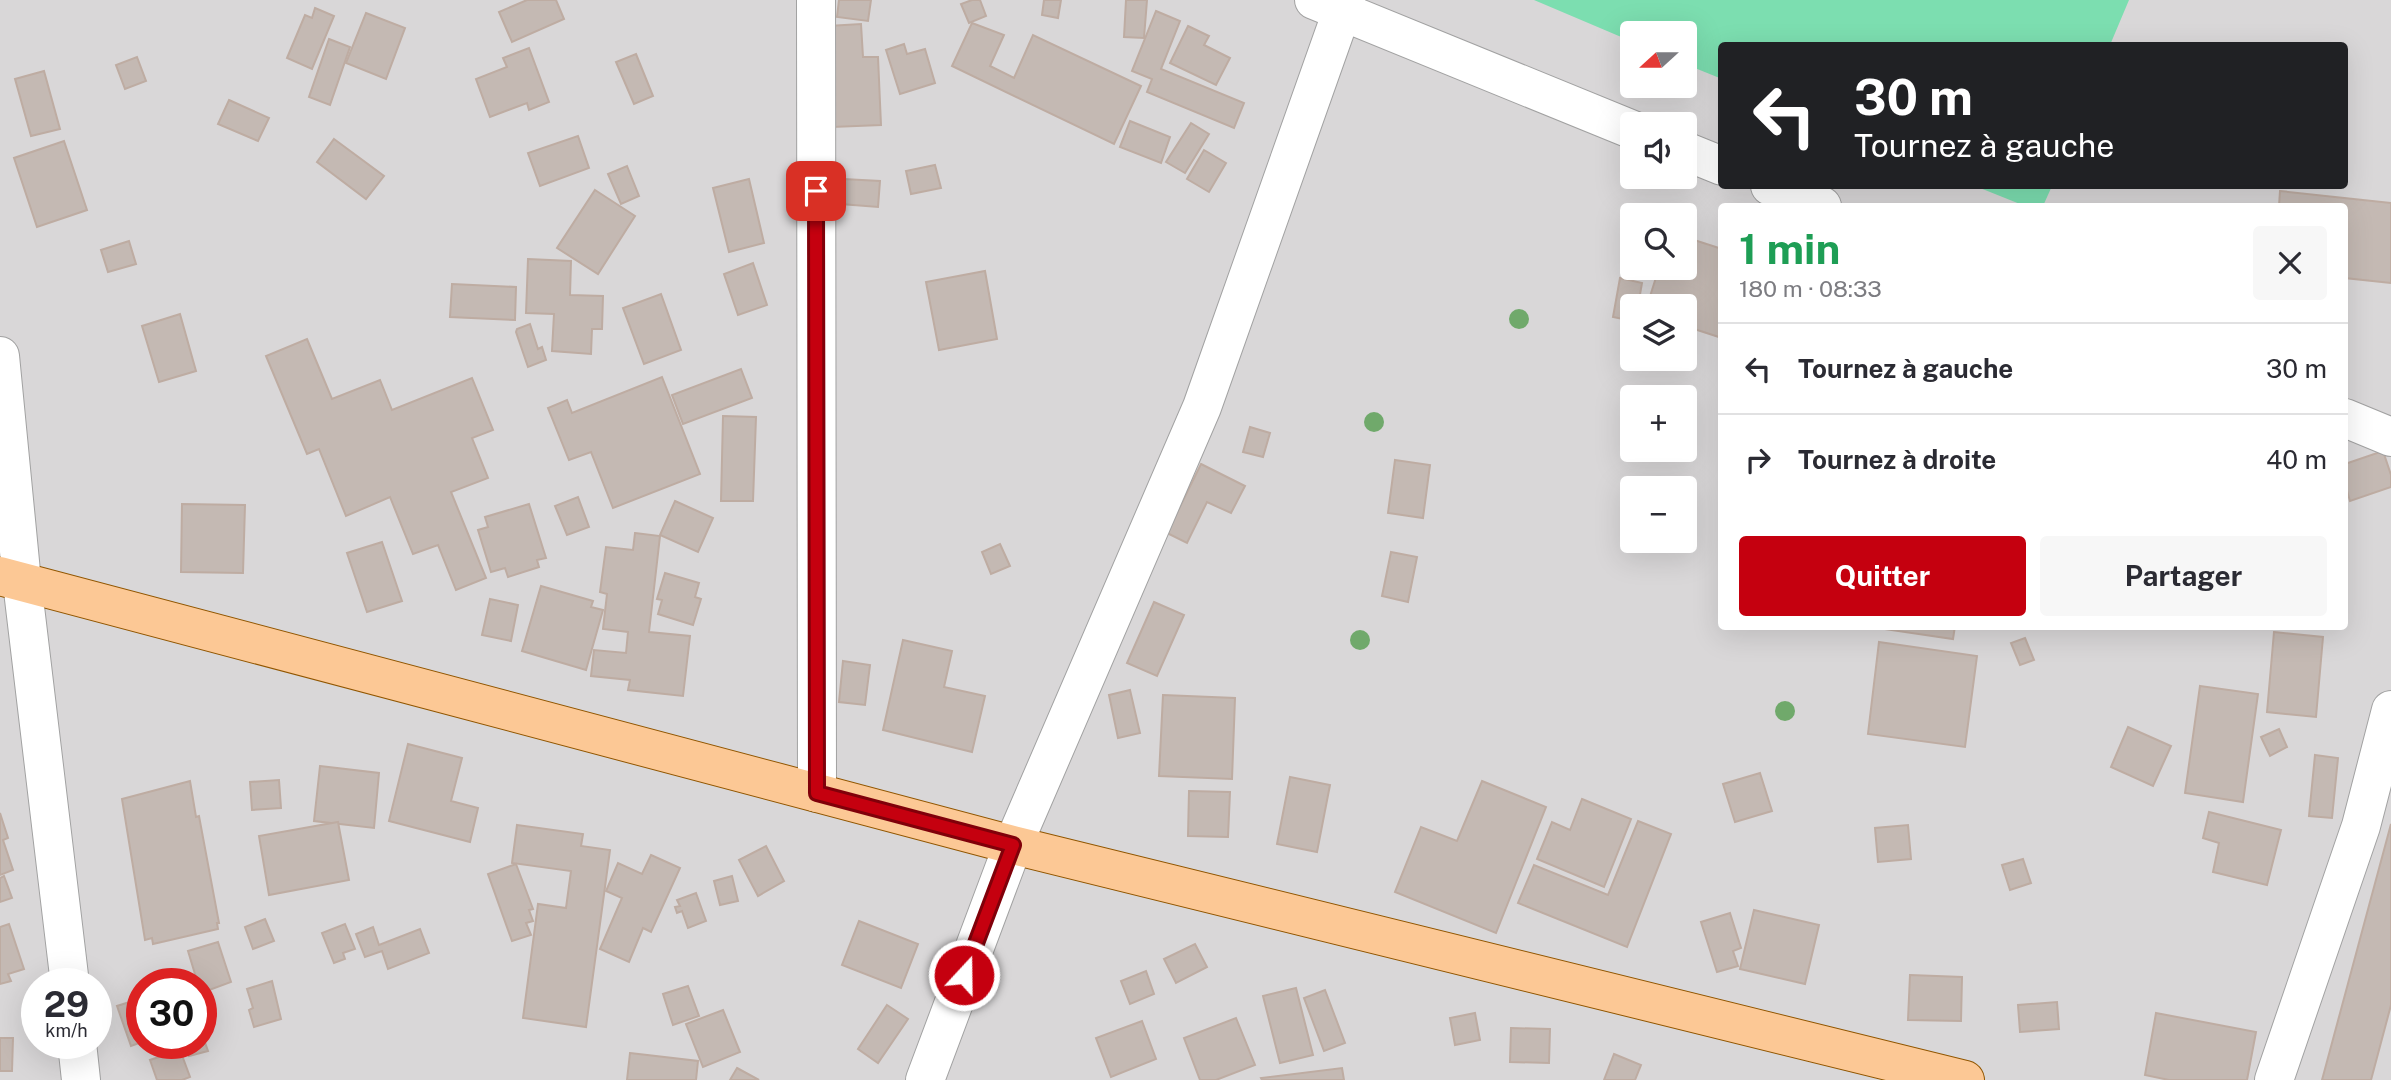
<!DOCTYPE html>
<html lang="fr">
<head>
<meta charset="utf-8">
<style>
  body { margin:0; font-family:"Public Sans",sans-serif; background:#f7f7f7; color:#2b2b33; height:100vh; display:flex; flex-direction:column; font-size:26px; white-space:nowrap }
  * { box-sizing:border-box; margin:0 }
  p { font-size:23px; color:#7c7c81 }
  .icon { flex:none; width:38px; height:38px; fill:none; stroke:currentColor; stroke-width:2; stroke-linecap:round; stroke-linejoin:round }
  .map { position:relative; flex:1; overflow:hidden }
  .side { position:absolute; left:1718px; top:203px; width:630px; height:427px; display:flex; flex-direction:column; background:#fff; border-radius:7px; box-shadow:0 7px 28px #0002 }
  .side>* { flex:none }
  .banner { position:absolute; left:1718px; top:42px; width:630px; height:147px; border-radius:7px; box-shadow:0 7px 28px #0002; background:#202124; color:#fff; overflow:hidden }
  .needle { width:46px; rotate:249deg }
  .controls { position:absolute; left:1620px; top:21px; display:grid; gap:14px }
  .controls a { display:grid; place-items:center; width:77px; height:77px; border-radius:7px; background:#fff; box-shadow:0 7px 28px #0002; font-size:35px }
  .speed { position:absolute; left:21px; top:968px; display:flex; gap:14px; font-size:35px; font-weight:700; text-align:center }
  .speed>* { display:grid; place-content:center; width:91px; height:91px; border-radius:50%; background:#fff; box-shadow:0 7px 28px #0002; line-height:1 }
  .speed small { font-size:18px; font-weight:400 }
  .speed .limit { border:10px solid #d22; background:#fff; color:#111 }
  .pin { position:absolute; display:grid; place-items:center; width:60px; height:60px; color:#fff; margin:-30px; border-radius:14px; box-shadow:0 4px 10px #0006 }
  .me { position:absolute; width:77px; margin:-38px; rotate:21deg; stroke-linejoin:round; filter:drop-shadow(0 0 5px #0008) }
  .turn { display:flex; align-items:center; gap:24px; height:147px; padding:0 21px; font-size:32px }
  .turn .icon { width:91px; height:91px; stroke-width:2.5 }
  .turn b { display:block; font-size:49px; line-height:60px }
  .round { display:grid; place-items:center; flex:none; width:74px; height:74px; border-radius:7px; background:#f7f7f7 }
  .headline { display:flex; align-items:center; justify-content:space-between; height:119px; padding:0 21px }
  h1 { font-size:42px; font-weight:700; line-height:52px; color:#1e9e55 }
  .button { display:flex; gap:14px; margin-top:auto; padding:14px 21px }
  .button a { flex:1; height:80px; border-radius:7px; background:#c5000f; color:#fff; font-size:28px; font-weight:700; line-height:80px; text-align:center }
  .button a+a { background:#f7f7f7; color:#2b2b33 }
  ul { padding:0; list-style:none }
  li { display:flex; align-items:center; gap:21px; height:91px; padding:0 21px; border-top:2px solid #e1e1e2 }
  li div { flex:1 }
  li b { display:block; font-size:26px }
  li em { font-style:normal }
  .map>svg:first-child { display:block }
  .residential { fill:#d9d7d8; fill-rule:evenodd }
  .pitch { fill:#7cdeb0 }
  .building { fill:#c4b9b3; stroke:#beaca2; stroke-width:2 }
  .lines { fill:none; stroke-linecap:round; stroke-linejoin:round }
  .minor-casing { stroke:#a2a2a2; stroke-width:40 }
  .major-casing { stroke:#915600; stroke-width:40 }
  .minor { stroke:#fff; stroke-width:38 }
  .major { stroke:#fcc895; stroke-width:38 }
  .tree { fill:#70a96b }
  .route-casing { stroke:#80000a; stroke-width:18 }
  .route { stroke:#c5000f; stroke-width:12 }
</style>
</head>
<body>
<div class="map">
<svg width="2391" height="1080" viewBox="0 0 2391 1080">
  <rect width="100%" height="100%" fill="#ede7e0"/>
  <path class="residential" d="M0 0H2391V1080H0ZM1633 33H1685V86H1633ZM1722 46H2345V186H1722ZM1633 124H1685V177H1633ZM1722 206H2345V626H1722ZM1633 215H1685V268H1633ZM1633 306H1685V359H1633ZM1633 397H1685V450H1633ZM1633 488H1685V541H1633ZM37 984H96V1043H37ZM142 984H201V1043H142Z"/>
  <g class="pitch">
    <polygon points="1534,0 2129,0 2110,45 1722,46 1722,79 1685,64 1685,33 1633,33 1633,42"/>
    <polygon points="1975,186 2052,186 2043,206 2025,206"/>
  </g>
  <g class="building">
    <polygon points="527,0 556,0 564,19 512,42 499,12"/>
    <polygon points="839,0 871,0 868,21 837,17"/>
    <polygon points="972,0 980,0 986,16 969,23 961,4"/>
    <polygon points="1044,0 1061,0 1058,18 1042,15"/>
    <polygon points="1126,0 1147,0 1144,38 1124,37"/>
    <polygon points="315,8 334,16 312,69 287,58 305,15 312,18"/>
    <polygon points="1156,11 1180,21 1161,69 1244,103 1234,128 1147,92 1152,79 1132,71"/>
    <polygon points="366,13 405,28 386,79 346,63"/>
    <polygon points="972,23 1004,35 990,66 1014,78 1033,35 1141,86 1114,144 952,66"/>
    <polygon points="861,24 863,57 878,57 881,125 832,127 828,26"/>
    <polygon points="1188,26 1209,36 1204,45 1230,58 1216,85 1170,63"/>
    <polygon points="329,39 350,47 330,105 309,97"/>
    <polygon points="904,44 907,54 925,49 935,83 900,94 886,50"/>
    <polygon points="529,48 549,102 529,110 527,103 490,117 476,79 507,67 503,58"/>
    <polygon points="636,54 653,96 634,104 616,62"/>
    <polygon points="137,57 146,81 125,89 116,65"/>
    <polygon points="44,71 60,129 31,136 15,79"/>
    <polygon points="229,100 269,118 258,141 218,124"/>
    <polygon points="1130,121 1170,137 1161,163 1120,147"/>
    <polygon points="1191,123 1209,134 1185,173 1166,162"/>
    <polygon points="578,136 589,168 540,186 528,153"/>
    <polygon points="334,139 384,176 366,199 317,162"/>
    <polygon points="64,141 87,210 37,227 14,158"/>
    <polygon points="1204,150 1226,163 1209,192 1187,179"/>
    <polygon points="935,165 941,188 911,194 906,171"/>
    <polygon points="627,166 639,196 621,204 608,174"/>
    <polygon points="749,179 764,243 729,252 713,188"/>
    <polygon points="843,179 880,181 878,207 841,204"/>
    <polygon points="595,190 635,216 598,274 557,248"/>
    <polygon points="2280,191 2391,203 2391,283 2345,278 2345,206 2279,206"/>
    <polygon points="1685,237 1722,249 1722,338 1685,326 1685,306 1647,306 1659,268 1685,268"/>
    <polygon points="129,241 136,264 108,272 101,250"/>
    <polygon points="528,259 571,261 570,295 603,296 602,329 592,329 591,354 552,351 554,314 526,313"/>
    <polygon points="753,263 767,305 738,315 724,274"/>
    <polygon points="985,271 997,339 939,350 926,282"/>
    <polygon points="1620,278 1642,283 1638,306 1633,306 1633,321 1613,317"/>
    <polygon points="452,284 516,287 515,320 450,317"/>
    <polygon points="661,294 681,350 644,364 623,308"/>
    <polygon points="180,314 196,371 159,382 142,326"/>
    <polygon points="530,324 538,349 542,347 546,360 528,367 516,332 517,329"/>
    <polygon points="307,339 332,399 380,380 392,410 472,378 493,430 472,438 488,478 451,492 486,578 456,590 438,545 413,554 390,497 346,516 319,449 307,454 266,356"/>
    <polygon points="741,369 752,398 683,424 672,395"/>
    <polygon points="662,377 700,474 613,508 591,452 569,460 548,408 567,400 572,413"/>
    <polygon points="723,416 756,417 753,501 721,501"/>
    <polygon points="1250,427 1270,433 1263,457 1243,452"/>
    <polygon points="2383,451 2391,475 2391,487 2350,501 2345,484 2345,464"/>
    <polygon points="1395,460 1430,465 1423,518 1388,513"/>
    <polygon points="1201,464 1245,486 1231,513 1207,502 1187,543 1167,533"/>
    <polygon points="578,497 589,527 567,535 555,506"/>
    <polygon points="675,501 713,518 698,552 660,535"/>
    <polygon points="182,504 245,505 243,573 181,572"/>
    <polygon points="529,504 546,558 537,560 539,567 508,577 505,568 491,572 478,530 488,527 485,517"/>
    <polygon points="635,533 660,536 649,632 690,636 683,696 628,690 630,680 591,676 594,650 626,653 628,632 603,629 607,594 600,592 606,547 633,550"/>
    <polygon points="382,542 402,601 367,612 347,553"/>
    <polygon points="1000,544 1010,566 991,574 982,552"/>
    <polygon points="1391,552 1417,557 1408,602 1382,596"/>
    <polygon points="665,573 699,583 695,597 701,599 693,625 658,614 662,600 657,599"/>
    <polygon points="541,586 593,601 591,607 603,610 586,670 522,651"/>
    <polygon points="490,599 518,605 511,641 482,635"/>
    <polygon points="1154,602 1184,615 1157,676 1127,663"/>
    <polygon points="1884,626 1955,626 1953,639 1884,629"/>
    <polygon points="2274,632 2323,637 2316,717 2267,712"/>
    <polygon points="2025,638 2034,660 2020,665 2011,643"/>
    <polygon points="903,640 952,651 944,687 985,696 972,752 883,730"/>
    <polygon points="1879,642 1977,656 1965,747 1868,734"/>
    <polygon points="843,661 870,665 865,705 839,702"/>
    <polygon points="2200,686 2258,694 2243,802 2185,793"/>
    <polygon points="1130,690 1140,733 1118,738 1109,695"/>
    <polygon points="1163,695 1235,698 1232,779 1159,776"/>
    <polygon points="2128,727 2171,746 2153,786 2111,767"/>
    <polygon points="2279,729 2287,747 2270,756 2261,737"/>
    <polygon points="408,744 462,758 451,801 478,808 470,842 389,821"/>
    <polygon points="2315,755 2338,758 2332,818 2309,816"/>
    <polygon points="320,766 379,773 374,828 314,821"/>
    <polygon points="1760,773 1772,811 1735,822 1723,784"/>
    <polygon points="1290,777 1330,785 1317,852 1277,844"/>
    <polygon points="279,780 281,808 252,810 250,782"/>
    <polygon points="190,781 196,817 199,816 219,923 217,923 218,929 153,944 152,938 145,940 122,799"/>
    <polygon points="1482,781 1546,807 1496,933 1395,892 1421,827 1457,841"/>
    <polygon points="1189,791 1230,792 1228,837 1188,836"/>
    <polygon points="1582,799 1631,819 1604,887 1537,859 1552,822 1570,830"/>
    <polygon points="2209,812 2281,830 2267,885 2213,872 2219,843 2203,838"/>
    <polygon points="0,813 8,838 3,840 13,870 0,875"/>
    <polygon points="1638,821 1671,834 1627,947 1518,903 1534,865 1608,895"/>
    <polygon points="338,822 349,880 269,895 259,836"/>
    <polygon points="2391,824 2391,1005 2371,1080 2322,1080"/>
    <polygon points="517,825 583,834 581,846 610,850 586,1027 523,1018 538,904 566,908 571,871 512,863"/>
    <polygon points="1908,825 1911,859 1878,862 1875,828"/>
    <polygon points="766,846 784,881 758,896 739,860"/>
    <polygon points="651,855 680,868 651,932 643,928 629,962 600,949 622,898 606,891 618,863 642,874"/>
    <polygon points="2023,859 2031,883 2010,890 2002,865"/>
    <polygon points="516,864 533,909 529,910 533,921 526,923 531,935 512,941 488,874"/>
    <polygon points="4,876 12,898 0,902 0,878"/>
    <polygon points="732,876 738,901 720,905 714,881"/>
    <polygon points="696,893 706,921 688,928 682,911 677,913 675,907 680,906 677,900"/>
    <polygon points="1754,910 1819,925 1805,984 1740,969"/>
    <polygon points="1730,913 1741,948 1733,951 1738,966 1717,972 1701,922"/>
    <polygon points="265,919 274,941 253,949 245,927"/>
    <polygon points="859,921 918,944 901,988 842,965"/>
    <polygon points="9,924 24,969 8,974 11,981 0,984 0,927"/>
    <polygon points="345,924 355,949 343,953 345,959 334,963 322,933"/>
    <polygon points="373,927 379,945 420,929 429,953 388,969 382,951 365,957 356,934"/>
    <polygon points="218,942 231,982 201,993 201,984 198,984 188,951"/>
    <polygon points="1195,944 1207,967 1176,983 1164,959"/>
    <polygon points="1146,971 1154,994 1130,1004 1121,981"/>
    <polygon points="1910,975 1962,977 1961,1021 1908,1020"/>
    <polygon points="272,981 281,1019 254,1027 249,1010 253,1008 247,989"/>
    <polygon points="688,986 699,1016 673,1025 663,994"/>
    <polygon points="1296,988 1313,1055 1280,1063 1263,996"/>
    <polygon points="1325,990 1345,1043 1324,1051 1304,998"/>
    <polygon points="142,998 142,1042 131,1046 117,1006"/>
    <polygon points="2057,1002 2059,1029 2020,1032 2018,1005"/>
    <polygon points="887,1005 908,1019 878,1063 858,1049"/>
    <polygon points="723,1010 740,1052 703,1067 686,1024"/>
    <polygon points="1475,1013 1480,1040 1455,1045 1450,1018"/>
    <polygon points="2156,1013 2256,1032 2247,1080 2169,1080 2145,1075"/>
    <polygon points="1236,1018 1255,1065 1216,1080 1200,1080 1184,1038"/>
    <polygon points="1142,1021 1156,1059 1111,1077 1096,1038"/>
    <polygon points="1511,1028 1550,1029 1549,1063 1510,1062"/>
    <polygon points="201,1031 208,1051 189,1056 185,1043 201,1043"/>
    <polygon points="0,1038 13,1038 12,1071 0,1071"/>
    <polygon points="180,1050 190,1077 182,1080 157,1080 150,1060"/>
    <polygon points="630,1053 698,1061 696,1080 627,1080"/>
    <polygon points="1614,1054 1641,1065 1635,1080 1604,1080"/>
    <polygon points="737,1068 759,1080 730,1080"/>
    <polygon points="1342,1068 1344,1080 1262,1080 1261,1078"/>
  </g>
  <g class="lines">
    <g class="minor-casing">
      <g id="minor">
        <polyline points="816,0 817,793"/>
        <polyline points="1314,0 1633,130"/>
        <polyline points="1685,151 1722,166"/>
        <polyline points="1770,186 1822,206"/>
        <polyline points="0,356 22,582 70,984"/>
        <polyline points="2345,418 2391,437"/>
        <polyline points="77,1043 81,1080"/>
        <polyline points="925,1080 1013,845 1202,407 1346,0"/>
        <polyline points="2274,1080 2361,826 2391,710"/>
      </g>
    </g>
    <g class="major-casing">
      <polyline id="major" points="0,576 1013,845 1965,1080"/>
    </g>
    <use href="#minor" class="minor"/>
    <use href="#major" class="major"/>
  </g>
  <g class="tree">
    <circle cx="1519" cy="319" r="10"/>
    <circle cx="1374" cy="422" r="10"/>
    <circle cx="1360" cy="640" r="10"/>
    <circle cx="1785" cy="711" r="10"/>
  </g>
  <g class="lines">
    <g class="route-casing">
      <polyline id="route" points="816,191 817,793 1013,845 964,975"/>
    </g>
    <use href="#route" class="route"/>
  </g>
</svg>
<div class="controls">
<a><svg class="needle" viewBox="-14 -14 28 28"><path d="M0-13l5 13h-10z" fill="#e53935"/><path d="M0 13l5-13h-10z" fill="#7c7c81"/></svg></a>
<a><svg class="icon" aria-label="sound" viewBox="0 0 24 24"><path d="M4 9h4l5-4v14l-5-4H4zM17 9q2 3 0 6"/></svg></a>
<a><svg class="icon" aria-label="search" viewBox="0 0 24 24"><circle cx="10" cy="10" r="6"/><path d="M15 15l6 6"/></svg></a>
<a><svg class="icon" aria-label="layers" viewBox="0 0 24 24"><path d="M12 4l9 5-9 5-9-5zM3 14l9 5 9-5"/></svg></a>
<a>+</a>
<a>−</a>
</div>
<div class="speed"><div>29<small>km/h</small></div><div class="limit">30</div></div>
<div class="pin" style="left:816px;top:191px;background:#d93025"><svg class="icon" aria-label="arrive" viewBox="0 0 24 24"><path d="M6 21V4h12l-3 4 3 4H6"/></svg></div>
<svg class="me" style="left:964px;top:975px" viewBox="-20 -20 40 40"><circle r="17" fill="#c5000f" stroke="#fff" stroke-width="3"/><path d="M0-11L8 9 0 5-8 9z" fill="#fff"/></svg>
<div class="banner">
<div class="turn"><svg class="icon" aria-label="left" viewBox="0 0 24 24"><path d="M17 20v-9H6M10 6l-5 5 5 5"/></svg><div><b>30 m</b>Tournez à gauche</div></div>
</div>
<section class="side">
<div class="headline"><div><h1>1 min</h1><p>180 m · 08:33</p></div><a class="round"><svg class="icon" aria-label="close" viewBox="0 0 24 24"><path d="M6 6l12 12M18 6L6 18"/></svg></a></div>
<ul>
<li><svg class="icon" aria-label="left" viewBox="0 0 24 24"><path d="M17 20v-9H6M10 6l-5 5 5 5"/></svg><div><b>Tournez à gauche</b></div><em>30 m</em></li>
<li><svg class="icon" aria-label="right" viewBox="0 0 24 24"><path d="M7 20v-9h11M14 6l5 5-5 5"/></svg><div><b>Tournez à droite</b></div><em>40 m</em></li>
</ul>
<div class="button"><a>Quitter</a><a>Partager</a></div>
</section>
</div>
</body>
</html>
